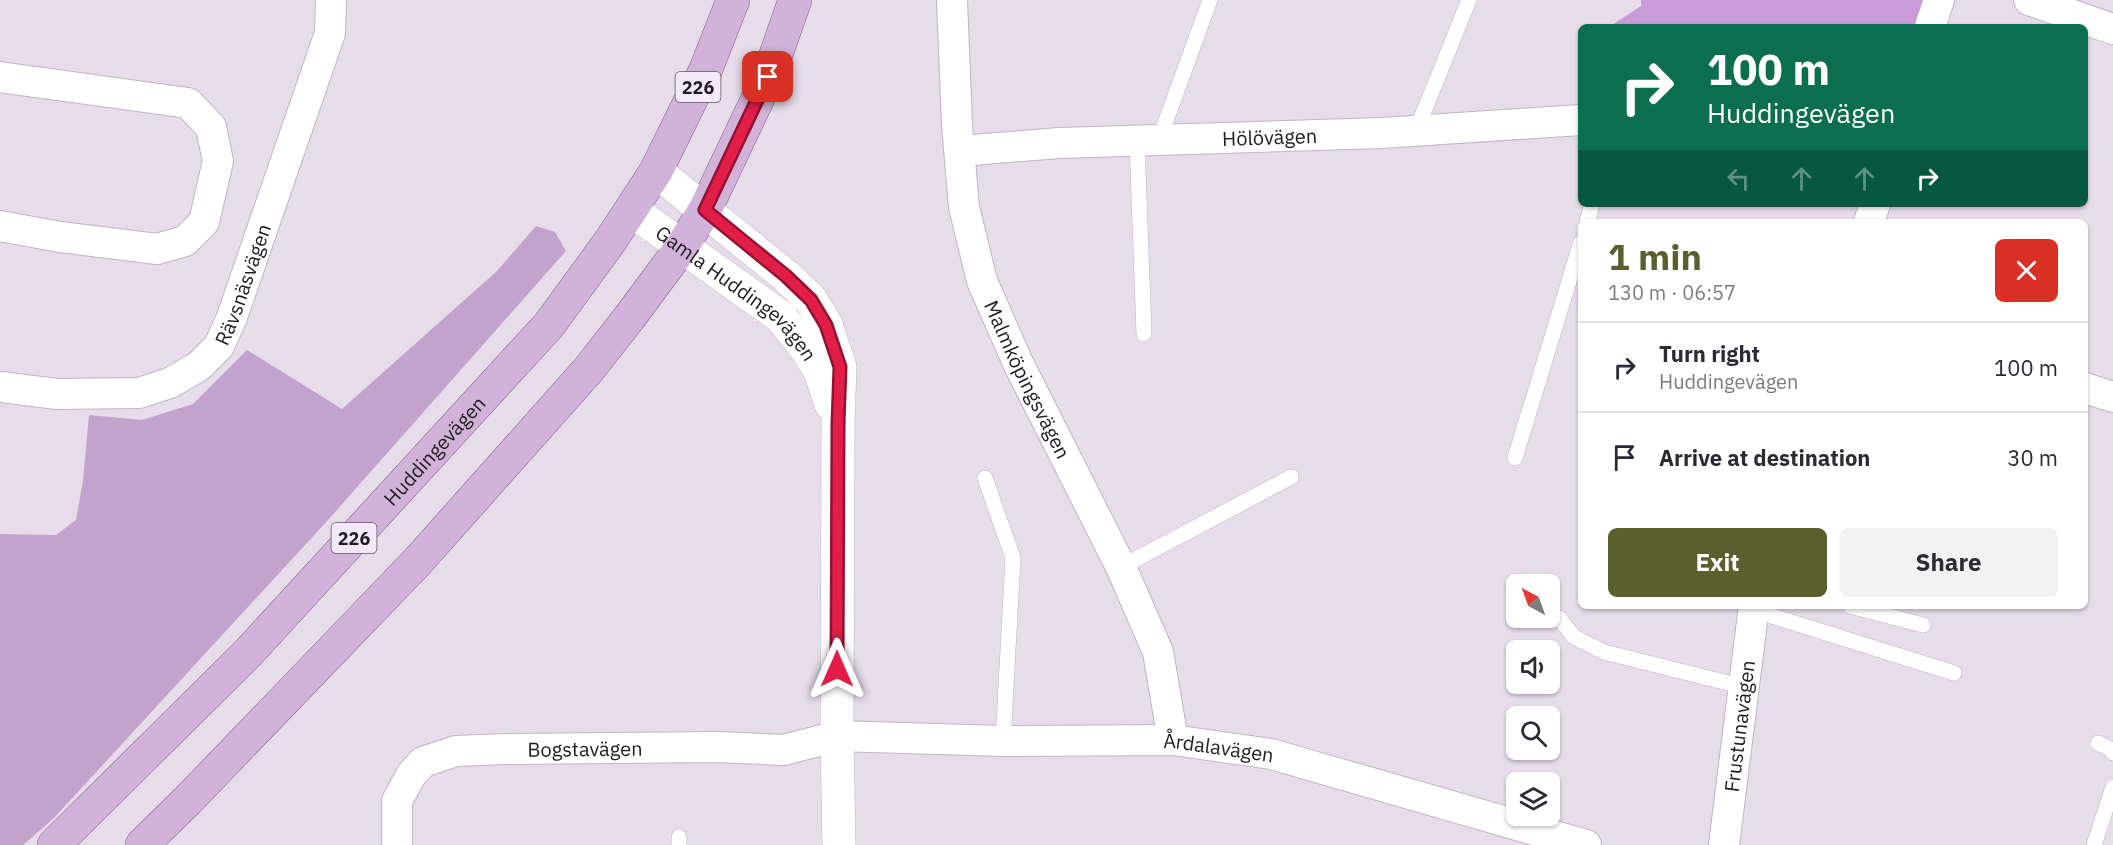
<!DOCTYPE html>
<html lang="en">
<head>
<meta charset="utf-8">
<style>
  body { margin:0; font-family:"IBM Plex Sans",sans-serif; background:#f2f2f3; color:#2b2b33; height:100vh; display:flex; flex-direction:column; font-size:22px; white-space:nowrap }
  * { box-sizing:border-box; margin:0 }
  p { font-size:20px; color:#7c7c81 }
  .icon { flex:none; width:33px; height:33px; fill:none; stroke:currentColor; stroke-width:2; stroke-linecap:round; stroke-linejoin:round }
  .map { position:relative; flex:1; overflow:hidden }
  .side { position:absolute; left:1578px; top:219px; width:510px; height:390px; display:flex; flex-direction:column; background:#fff; border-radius:9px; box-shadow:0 2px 4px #0004 }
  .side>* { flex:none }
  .guide { position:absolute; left:1578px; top:24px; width:510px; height:183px; border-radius:9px; box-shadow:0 2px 4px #0004; background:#0b6e4f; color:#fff; overflow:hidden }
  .needle { width:39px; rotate:319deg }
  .buttons { position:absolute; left:1506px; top:574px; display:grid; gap:12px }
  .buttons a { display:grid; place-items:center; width:54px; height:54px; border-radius:9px; background:#fff; box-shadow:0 2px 4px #0004; font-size:30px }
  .pin { position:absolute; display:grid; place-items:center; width:51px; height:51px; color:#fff; margin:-26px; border-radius:12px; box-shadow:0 3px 9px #0006 }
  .me { position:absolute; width:66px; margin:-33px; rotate:0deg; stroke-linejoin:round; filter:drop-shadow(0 0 4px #0008) }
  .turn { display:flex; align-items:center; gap:21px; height:126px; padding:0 30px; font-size:27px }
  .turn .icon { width:78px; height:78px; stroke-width:2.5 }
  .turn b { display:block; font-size:42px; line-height:51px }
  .lanes { display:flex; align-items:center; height:57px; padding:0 30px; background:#0003; justify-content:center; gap:30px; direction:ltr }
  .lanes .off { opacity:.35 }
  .round { display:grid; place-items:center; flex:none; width:63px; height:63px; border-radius:9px; background:#f2f2f3 }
  .headline { display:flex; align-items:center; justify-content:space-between; height:102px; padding:0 30px }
  h1 { font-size:36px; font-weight:700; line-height:45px; color:#5a5f2d }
  .cta { display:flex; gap:12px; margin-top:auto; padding:12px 30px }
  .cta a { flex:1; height:69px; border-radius:9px; background:#5a5f2d; color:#fff; font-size:24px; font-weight:700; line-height:69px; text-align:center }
  .cta a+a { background:#f2f2f3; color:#2b2b33 }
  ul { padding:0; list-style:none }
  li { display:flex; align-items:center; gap:18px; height:90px; padding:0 30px; border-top:2px solid #e1e1e2 }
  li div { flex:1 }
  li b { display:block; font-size:22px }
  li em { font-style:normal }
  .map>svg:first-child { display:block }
  .green { fill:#c1a3cb }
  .forest { fill:#c99cd8 }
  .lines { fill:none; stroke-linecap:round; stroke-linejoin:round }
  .lane-casing { stroke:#bfb5c3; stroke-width:16 }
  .street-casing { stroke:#bfb5c3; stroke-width:32 }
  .secondary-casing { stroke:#bfb5c3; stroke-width:34 }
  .primary-casing { stroke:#7f5d89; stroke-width:34 }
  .lane { stroke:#fff; stroke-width:15 }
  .street { stroke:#fff; stroke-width:30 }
  .secondary { stroke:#fff; stroke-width:33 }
  .primary { stroke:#d1b3da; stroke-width:33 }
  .route-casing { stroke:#92132f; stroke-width:15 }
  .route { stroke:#e11d48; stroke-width:10 }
  .labels { text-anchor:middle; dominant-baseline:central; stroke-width:6; stroke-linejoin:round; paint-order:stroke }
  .shield { fill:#f4e9f8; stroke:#5f5961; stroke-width:1.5 }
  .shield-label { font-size:18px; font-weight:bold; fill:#1f1b20 }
  .street-label { font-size:20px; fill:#1f1b20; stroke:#f4e9f8 }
</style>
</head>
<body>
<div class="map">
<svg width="2113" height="845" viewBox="0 0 2113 845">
  <rect width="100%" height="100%" fill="#e7dcea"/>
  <polygon class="green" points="536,226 555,232 566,251 328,520 53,819 23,845 0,845 0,534 56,535 76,520 83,481 89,415 142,420 193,404 247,350 342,409 497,271"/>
  <polygon class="forest" points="1641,0 1925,0 1916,27 1609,27 1641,6"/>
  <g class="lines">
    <g class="lane-casing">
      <g id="lane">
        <polyline points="1416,131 1469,0"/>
        <polyline points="1159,140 1210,0"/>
        <polyline points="1137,141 1144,334"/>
        <polyline points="1587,222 1592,204"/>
        <polyline points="1515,458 1581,242"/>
        <polyline points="985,478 1013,558 1003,741"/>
        <polyline points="1121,567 1291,477"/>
        <polyline points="1850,606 1923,625"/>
        <polyline points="1753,610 1954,673"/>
        <polyline points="1559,618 1574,637 1604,652 1744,687"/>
        <polyline points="2098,743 2112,750 2113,753"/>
        <polyline points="679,845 679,837"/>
        <polyline points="2094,845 2113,787"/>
      </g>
    </g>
    <g class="street-casing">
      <g id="street">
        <path id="s1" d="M952 0 957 125 964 207 982 281 1018 363 1121 567 1158 652 1173 740"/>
        <polyline points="2029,0 2113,29"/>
        <polyline points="1930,27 1939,0"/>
        <polyline points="0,77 188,103 211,127 218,161 204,222 185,241 157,249 60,237 0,226"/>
        <path id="s2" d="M960 151 1059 143 1382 133 1581 120"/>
        <polyline points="1869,222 1875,204"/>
        <path id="s3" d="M0 387 57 394 139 393 170 383 199 366 219 346 232 317 330 33 331 0"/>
        <polyline points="2085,388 2113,397"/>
        <path id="s4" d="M397 845V801L411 775 423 762 456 751 506 749 717 747 784 750 837 736 1003 741 1173 740 1271 754 1586 845"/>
        <path id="s5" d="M1724 845 1754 606"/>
      </g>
    </g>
    <g class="secondary-casing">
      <g id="secondary">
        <polyline points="656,171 786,276 811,300 826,325 840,367 838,423 837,736 839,845"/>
        <path id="s6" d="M631 210 781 317 807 350 820 371 831 404"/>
      </g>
    </g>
    <g class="primary-casing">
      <g id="primary">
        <path id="s7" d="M54 845 248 653 549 325 611 240 656 171 706 69 733 0"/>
        <polyline points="142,845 188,800 418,561 589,369 629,318 681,248 705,210 768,77 795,0"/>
      </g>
    </g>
    <use href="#lane" class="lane"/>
    <use href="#street" class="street"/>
    <use href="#secondary" class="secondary"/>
    <use href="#primary" class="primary"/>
  </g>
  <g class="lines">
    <g class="route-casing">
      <polyline id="route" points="768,77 705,210 786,276 811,300 826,325 840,367 838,423 837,669"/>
    </g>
    <use href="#route" class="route"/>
  </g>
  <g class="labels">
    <g class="shield">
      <rect x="675.5" y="72" width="45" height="30" rx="4.5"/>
      <rect x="331.5" y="523" width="45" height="30" rx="4.5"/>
    </g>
    <g class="shield-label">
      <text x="698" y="87">226</text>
      <text x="354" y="538">226</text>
    </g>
    <g class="street-label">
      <text stroke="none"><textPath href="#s2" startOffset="310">Hölövägen</textPath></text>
      <text stroke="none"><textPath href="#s3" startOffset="300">Rävsnäsvägen</textPath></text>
      <text stroke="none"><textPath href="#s6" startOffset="135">Gamla Huddingevägen</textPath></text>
      <text stroke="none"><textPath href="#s1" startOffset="392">Malmköpingsvägen</textPath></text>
      <text stroke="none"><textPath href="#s7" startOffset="548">Huddingevägen</textPath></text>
      <text stroke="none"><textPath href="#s5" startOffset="120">Frustunavägen</textPath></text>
      <text stroke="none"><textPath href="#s4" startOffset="255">Bogstavägen</textPath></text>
      <text stroke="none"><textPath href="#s4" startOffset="891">Årdalavägen</textPath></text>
    </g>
  </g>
</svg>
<div class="buttons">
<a><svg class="needle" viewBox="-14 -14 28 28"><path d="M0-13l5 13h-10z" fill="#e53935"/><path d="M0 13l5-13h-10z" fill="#7c7c81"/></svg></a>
<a><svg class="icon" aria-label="sound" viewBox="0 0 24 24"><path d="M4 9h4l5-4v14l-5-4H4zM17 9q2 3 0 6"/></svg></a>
<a><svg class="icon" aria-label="search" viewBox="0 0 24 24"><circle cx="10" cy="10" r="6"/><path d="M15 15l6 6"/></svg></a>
<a><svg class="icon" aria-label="layers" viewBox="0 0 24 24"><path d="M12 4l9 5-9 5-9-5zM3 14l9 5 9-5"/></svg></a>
</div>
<div class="pin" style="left:768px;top:77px;background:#d93025"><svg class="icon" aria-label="arrive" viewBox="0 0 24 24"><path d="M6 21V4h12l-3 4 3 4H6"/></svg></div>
<svg class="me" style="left:837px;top:669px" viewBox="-20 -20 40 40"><path d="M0-17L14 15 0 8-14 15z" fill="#e11d48" stroke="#fff" stroke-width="4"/></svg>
<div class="guide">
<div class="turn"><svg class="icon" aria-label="right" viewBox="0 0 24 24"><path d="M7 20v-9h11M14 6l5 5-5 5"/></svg><div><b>100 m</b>Huddingevägen</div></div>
<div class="lanes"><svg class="icon off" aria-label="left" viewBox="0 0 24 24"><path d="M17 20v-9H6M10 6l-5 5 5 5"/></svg><svg class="icon off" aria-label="ahead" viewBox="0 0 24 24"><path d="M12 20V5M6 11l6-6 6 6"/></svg><svg class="icon off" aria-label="ahead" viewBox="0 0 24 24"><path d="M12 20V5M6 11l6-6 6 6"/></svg><svg class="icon" aria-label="right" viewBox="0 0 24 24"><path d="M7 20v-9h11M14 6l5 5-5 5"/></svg></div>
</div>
<section class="side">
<div class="headline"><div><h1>1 min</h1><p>130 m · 06:57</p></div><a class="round" style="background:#d93025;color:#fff"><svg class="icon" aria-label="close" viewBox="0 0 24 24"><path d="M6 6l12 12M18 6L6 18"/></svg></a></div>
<ul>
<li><svg class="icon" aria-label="right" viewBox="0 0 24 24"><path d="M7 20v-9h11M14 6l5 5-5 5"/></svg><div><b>Turn right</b><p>Huddingevägen</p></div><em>100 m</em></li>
<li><svg class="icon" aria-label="arrive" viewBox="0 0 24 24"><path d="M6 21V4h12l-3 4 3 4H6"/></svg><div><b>Arrive at destination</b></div><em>30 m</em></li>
</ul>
<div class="cta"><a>Exit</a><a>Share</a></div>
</section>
</div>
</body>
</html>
